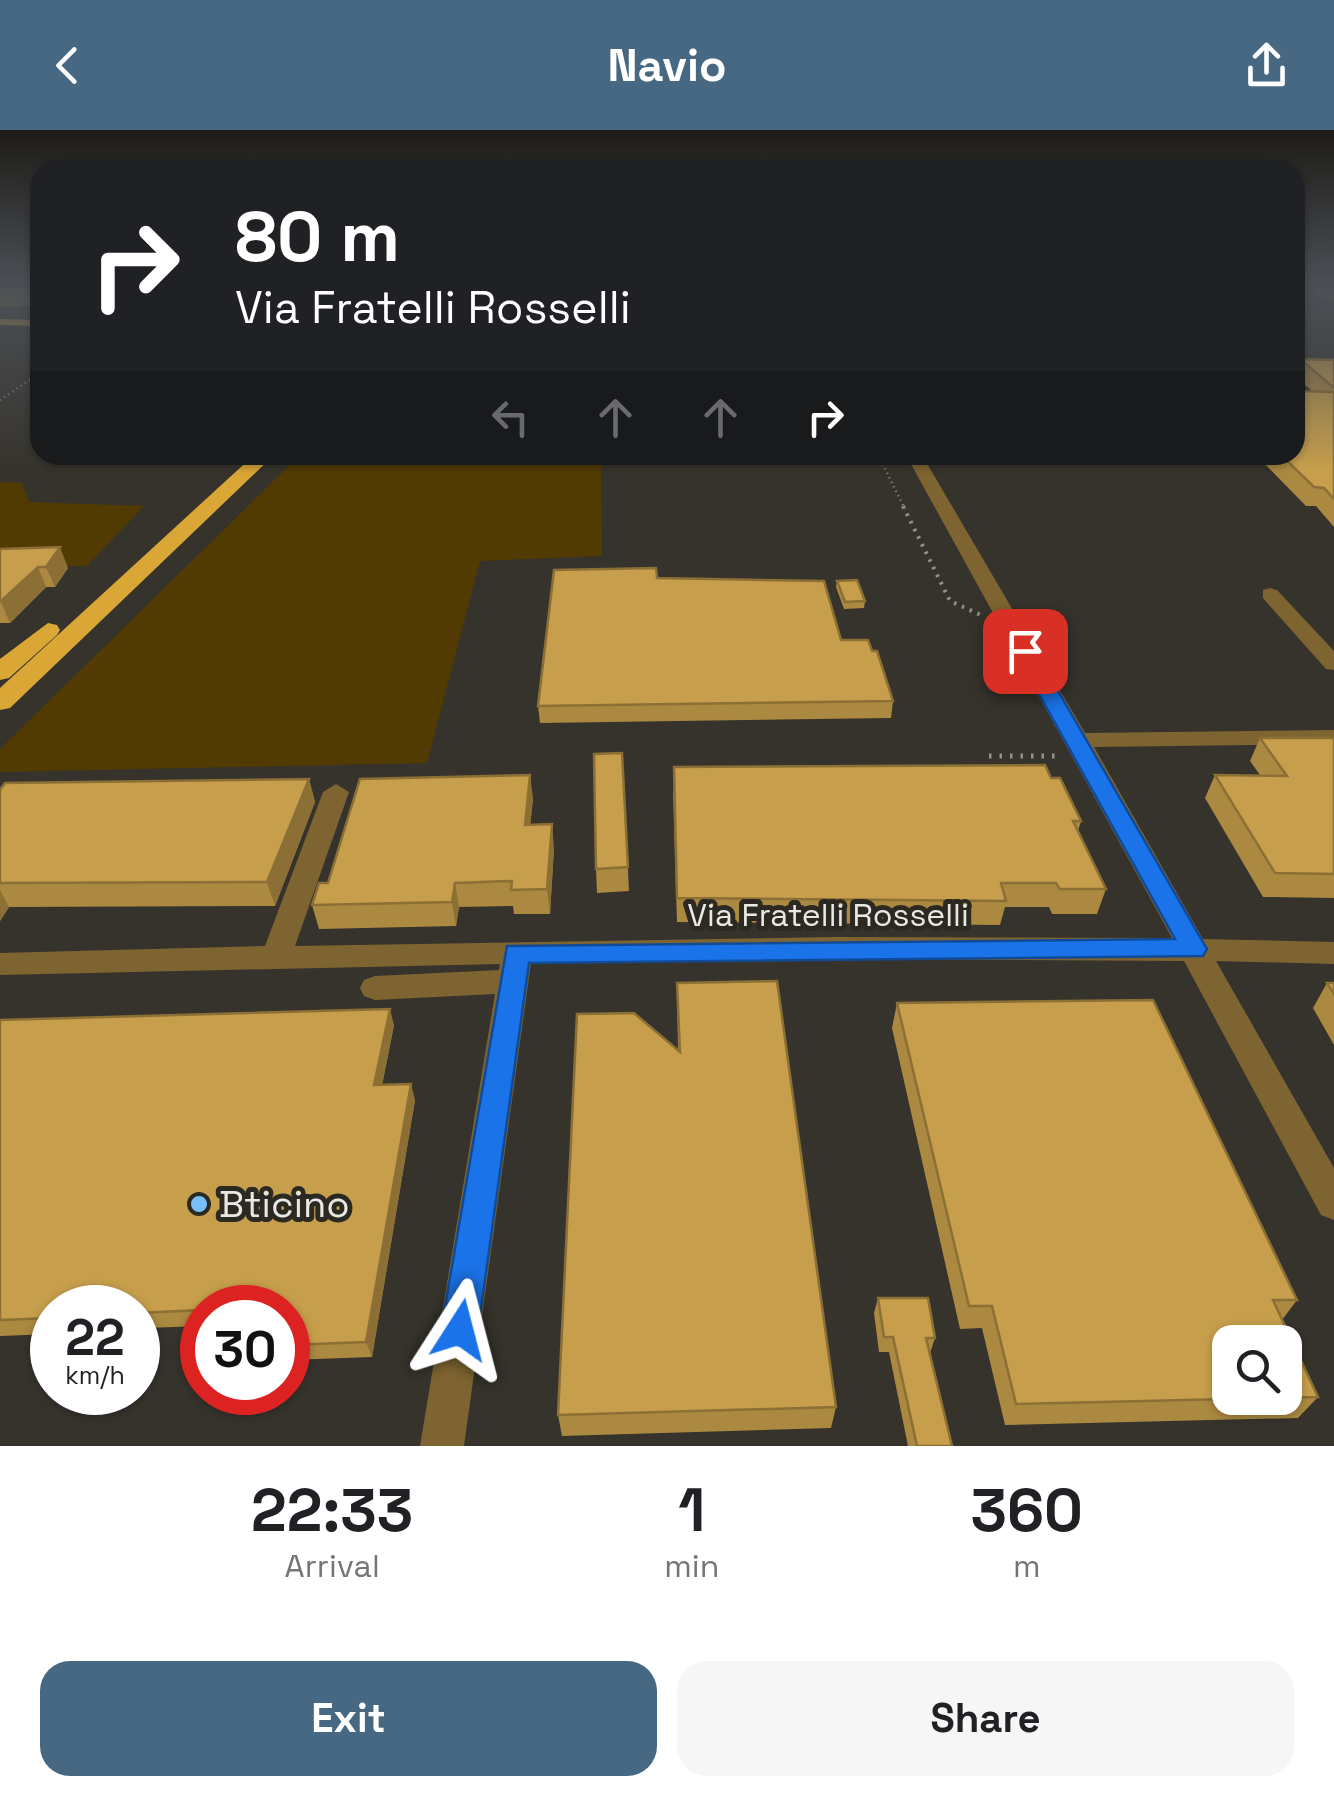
<!DOCTYPE html>
<html lang="en">
<head>
<meta charset="utf-8">
<style>
  body { margin:0; font-family:"Space Grotesk",sans-serif; background:#f6f6f6; color:#202124; height:100vh; display:flex; flex-direction:column; font-size:38px; white-space:nowrap }
  * { box-sizing:border-box; margin:0 }
  p { font-size:32px; color:#757577 }
  .icon { flex:none; width:55px; height:55px; fill:none; stroke:currentColor; stroke-width:2; stroke-linecap:round; stroke-linejoin:round }
  .map { position:relative; height:1316px; overflow:hidden }
  .drawer { display:flex; flex-direction:column; background:#fff; flex:1 }
  .drawer>* { flex:none }
  .guide { position:absolute; left:30px; top:30px; width:1275px; height:305px; border-radius:30px; box-shadow:0 2px 8px #0004; background:#202124; color:#fff; overflow:hidden }
  .tools { position:absolute; left:1212px; top:1195px; display:grid; gap:20px }
  .tools a { display:grid; place-items:center; width:90px; height:90px; border-radius:20px; background:#fff; box-shadow:0 2px 8px #0004; font-size:50px }
  .speed { position:absolute; left:30px; top:1155px; display:flex; gap:20px; font-size:50px; font-weight:700; text-align:center }
  .speed>* { display:grid; place-content:center; width:130px; height:130px; border-radius:50%; background:#fff; box-shadow:0 2px 8px #0004; line-height:1 }
  .speed small { font-size:25px; font-weight:400 }
  .speed .limit { border:15px solid #d22; background:#fff; color:#111 }
  .pin { position:absolute; display:grid; place-items:center; width:85px; height:85px; color:#fff; margin:-42px; border-radius:20px; box-shadow:0 5px 15px #0006 }
  .me { position:absolute; width:110px; margin:-55px; rotate:9deg; stroke-linejoin:round; filter:drop-shadow(0 0 8px #0008) }
  .turn { display:flex; align-items:center; gap:35px; height:210px; padding:0 40px; font-size:45px }
  .turn .icon { width:130px; height:130px; stroke-width:2.5 }
  .turn b { display:block; font-size:70px; line-height:85px }
  .lanes { display:flex; align-items:center; height:95px; padding:0 40px; background:#0003; justify-content:center; gap:50px; direction:ltr }
  .lanes .off { opacity:.35 }
  .eta { display:flex; justify-content:space-evenly; align-items:center; height:170px; text-align:center }
  .eta b { font-size:60px; font-weight:800; line-height:70px }
  .action { display:flex; gap:20px; margin-top:auto; padding:20px 40px }
  .action a { flex:1; height:115px; border-radius:30px; background:#476883; color:#fff; font-size:40px; font-weight:800; line-height:115px; text-align:center }
  .action a+a { background:#f6f6f6; color:#202124 }
  header { display:flex; justify-content:space-between; align-items:center; height:130px; padding:0 40px; background:#476883; color:#fff; font-size:45px; font-weight:800 }
  .map>svg:first-child { display:block }
  .green { fill:#513b02 }
  .lines { fill:none; stroke-linecap:round; stroke-linejoin:round }
  .path-far2 { stroke:#93918b; stroke-width:2.5; stroke-dasharray:1 4; stroke-linecap:butt }
  .path-far1 { stroke:#93918b; stroke-width:4; stroke-dasharray:2.5 6; stroke-linecap:butt }
  .path { stroke:#93918b; stroke-width:5; stroke-dasharray:2.5 8; stroke-linecap:butt }
  .minor { fill:#7e6430; fill-rule:evenodd }
  .major { fill:#be953b; fill-rule:evenodd }
  .highway { fill:#daa736; fill-rule:evenodd }
  .wall { fill:#ab8941 }
  .shaded-wall { fill:#8b6f35 }
  .building { fill:#c79f4c; stroke:#8b6f35; stroke-width:2.5; fill-rule:evenodd }
  .route { fill:#1a73e8; stroke:#114b97; stroke-width:2.5 }
  .poi-dot { fill:#77bff7; stroke:#2c2923; stroke-width:4 }
  .labels { text-anchor:middle; dominant-baseline:central; stroke-width:10; stroke-linejoin:round; paint-order:stroke }
  .street-label { font-size:32px; fill:#eae8e4; stroke:#2c2923 }
  .near-poi-label { font-size:38px; fill:#eae8e4; stroke:#2c2923; text-anchor:start }
</style>
</head>
<body>
<header><svg class="icon" aria-label="back" viewBox="0 0 24 24"><path d="M15 5l-7 7 7 7"/></svg>Navio<svg class="icon" aria-label="share" viewBox="0 0 24 24"><path d="M12 15V3M7 8l5-5 5 5M5 13v7h14v-7"/></svg></header>
<div class="map">
<svg width="1334" height="1316" viewBox="0 0 1334 1316">
  <rect width="100%" height="100%" fill="#36332c"/>
  <g class="green">
    <polygon points="300,325 601,325 602,426 480,431 427,633 0,642 0,619"/>
    <polygon points="0,352 22,353 29,372 144,376 87,436 0,437"/>
  </g>
  <g class="lines">
    <g class="path-far2">
      <polyline points="0,270 40,243"/>
      <polyline points="878,325 905,379"/>
    </g>
    <polyline class="path-far1" points="903,376 950,471 981,485"/>
    <polyline class="path" points="989,626 1059,626"/>
    <g class="minor">
      <polygon points="1305,157 1317,157 1334,165 1334,172"/>
      <polygon points="906,325 922,325 1085,603 1334,600 1334,614 1094,617 1203,809 1334,812 1334,834 1216,831 1334,1038 1334,1090 1321,1085 1184,831 834,829 531,833 464,1316 420,1316 495,864 375,870 364,866 360,858 364,850 375,846 499,840 500,834 0,845 0,823 265,816 323,662 336,654 349,662 295,816 834,807 1172,808"/>
      <polygon points="1270,458 1277,460 1334,521 1334,540 1326,539 1263,468 1263,460"/>
    </g>
    <polygon class="major" points="0,189 40,190 40,196 0,195"/>
    <g class="highway">
      <polygon points="254,325 274,325 10,578 0,580 0,558"/>
      <polygon points="48,493 57,495 60,500 57,505 9,548 0,550 0,529"/>
    </g>
  </g>
  <g class="wall">
    <polygon points="1300,229 1334,230 1334,397 1316,376 1306,376 1256,325 1295,325 1313,262 1295,246"/>
    <polygon points="0,419 68,438 55,457 46,457 10,493 0,493"/>
    <polygon points="657,448 841,510 893,571 891,588 540,593 538,576"/>
    <polygon points="837,451 865,471 864,478 844,479 836,457"/>
    <polygon points="1260,608 1334,608 1334,768 1263,767 1205,668 1215,645 1260,645 1250,631"/>
    <polygon points="622,623 629,761 597,763 596,739"/>
    <polygon points="1051,648 1081,691 1078,701 1106,759 1097,784 1052,784 1049,777 1005,777 1000,795 677,792 673,661"/>
    <polygon points="309,649 315,672 275,776 9,777 0,791 0,660"/>
    <polygon points="533,668 530,695 554,718 550,784 514,784 513,776 459,777 456,796 319,799 312,775 328,753"/>
    <polygon points="677,853 836,1277 831,1298 562,1306 558,1285 678,921"/>
    <polygon points="1327,853 1334,853 1334,915 1313,878"/>
    <polygon points="897,873 1297,1170 1282,1190 1318,1267 1298,1288 1005,1295 982,1198 960,1199 892,898"/>
    <polygon points="0,890 394,895 382,955 415,970 372,1227 288,1230 288,1178 202,1178 202,1196 145,1198 138,1218 138,1178 52,1178 52,1204 0,1206"/>
    <polygon points="878,1168 935,1208 930,1223 952,1316 908,1316 889,1222 879,1222 874,1183"/>
  </g>
  <g class="shaded-wall">
    <polygon points="40,161 40,175 0,177 0,163"/>
    <polygon points="60,417 68,438 55,457 46,437"/>
    <polygon points="38,437 46,457 10,493 1,472"/>
    <polygon points="530,645 533,668 528,719 525,695"/>
    <polygon points="309,649 315,672 275,776 267,752"/>
    <polygon points="552,694 554,718 550,784 547,759"/>
    <polygon points="455,753 459,777 456,796 452,772"/>
    <polygon points="0,760 9,777 0,791"/>
    <polygon points="390,879 394,895 379,971 374,955"/>
    <polygon points="411,954 415,970 372,1227 366,1212"/>
    <polygon points="138,1187 145,1198 138,1218"/>
  </g>
  <g class="building">
    <polygon points="0,157 40,157 40,161 0,163"/>
    <polygon points="1300,229 1334,230 1334,258"/>
    <polygon points="1295,261 1334,262 1334,369 1324,358 1314,357 1281,325 1295,325"/>
    <polygon points="60,417 46,437 38,437 0,472 0,419"/>
    <polygon points="656,438 657,448 824,451 841,510 868,510 872,521 877,521 893,571 538,576 554,440"/>
    <polygon points="857,450 865,471 845,472 837,451"/>
    <polygon points="1260,608 1334,608 1334,744 1275,743 1215,645 1287,646"/>
    <polygon points="622,623 628,737 596,739 594,624"/>
    <polygon points="1045,635 1051,648 1060,648 1081,691 1073,691 1106,759 1060,759 1056,753 1001,753 1006,771 677,768 674,637"/>
    <polygon points="530,645 525,695 552,694 547,759 511,760 512,751 455,753 452,772 312,775 319,753 328,753 360,649"/>
    <polygon points="309,649 267,752 0,753 0,660 5,653"/>
    <polygon points="777,851 836,1277 558,1285 577,884 634,883 680,922 677,853"/>
    <polygon points="1327,853 1334,853 1334,864"/>
    <path d="M1153 870 1297 1170H1273L1318 1267 1016 1274 992 1176H969L897 873ZM1230 1212H1285V1268H1230Z"/>
    <polygon points="390,879 374,955 411,954 366,1212 288,1215 288,1178 202,1178 202,1180 138,1183 138,1178 52,1178 52,1188 0,1190 0,890"/>
    <polygon points="878,1168 928,1168 935,1208 926,1208 952,1316 917,1316 893,1207 884,1207"/>
  </g>
  <linearGradient id="sky" x2="0" y2="1"><stop stop-color="#1e1c18"/><stop offset="0.46" stop-color="#4c5056"/><stop offset="1" stop-color="#4c5056" stop-opacity="0"/></linearGradient>
  <rect width="1334" height="341" fill="url(#sky)"/>
  <polygon class="route" points="1025,515 1035,521 1203,812 1207,819 1203,826 529,833 478,1200 473,1213 460,1218 446,1213 441,1200 507,816 1175,809 1015,521"/>
  <circle class="poi-dot" cx="199" cy="1074" r="10"/>
  <g class="labels">
    <g class="street-label">
      <text x="828" y="785">Via Fratelli Rosselli</text>
    </g>
    <g class="near-poi-label">
      <text x="219" y="1074">Bticino</text>
    </g>
  </g>
</svg>
<div class="tools">
<a><svg class="icon" aria-label="search" viewBox="0 0 24 24"><circle cx="10" cy="10" r="6"/><path d="M15 15l6 6"/></svg></a>
</div>
<div class="speed"><div>22<small>km/h</small></div><div class="limit">30</div></div>
<div class="pin" style="left:1025px;top:521px;background:#d93025"><svg class="icon" aria-label="arrive" viewBox="0 0 24 24"><path d="M6 21V4h12l-3 4 3 4H6"/></svg></div>
<svg class="me" style="left:460px;top:1200px" viewBox="-20 -20 40 40"><path d="M0-17L14 15 0 8-14 15z" fill="#1a73e8" stroke="#fff" stroke-width="4"/></svg>
<div class="guide">
<div class="turn"><svg class="icon" aria-label="right" viewBox="0 0 24 24"><path d="M7 20v-9h11M14 6l5 5-5 5"/></svg><div><b>80 m</b>Via Fratelli Rosselli</div></div>
<div class="lanes"><svg class="icon off" aria-label="left" viewBox="0 0 24 24"><path d="M17 20v-9H6M10 6l-5 5 5 5"/></svg><svg class="icon off" aria-label="ahead" viewBox="0 0 24 24"><path d="M12 20V5M6 11l6-6 6 6"/></svg><svg class="icon off" aria-label="ahead" viewBox="0 0 24 24"><path d="M12 20V5M6 11l6-6 6 6"/></svg><svg class="icon" aria-label="right" viewBox="0 0 24 24"><path d="M7 20v-9h11M14 6l5 5-5 5"/></svg></div>
</div>
</div>
<section class="drawer">
<div class="eta">
<div><b>22:33</b><p>Arrival</p></div>
<div><b>1</b><p>min</p></div>
<div><b>360</b><p>m</p></div>
</div>
<div class="action"><a>Exit</a><a>Share</a></div>
</section>
</body>
</html>
